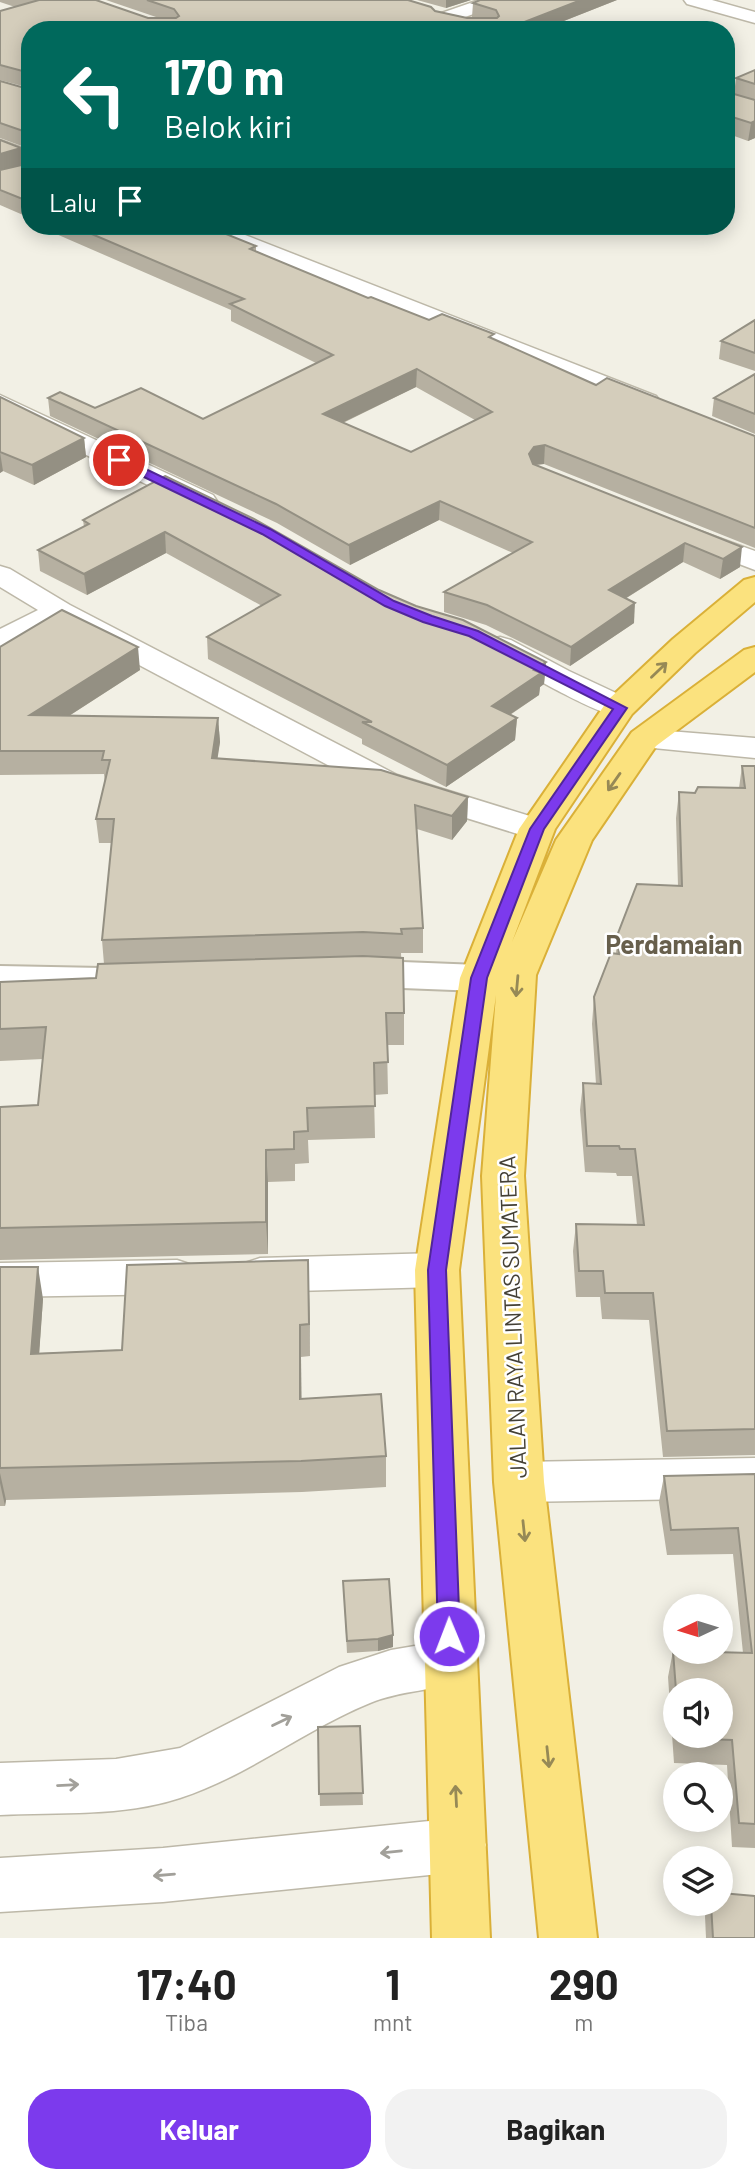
<!DOCTYPE html>
<html lang="id">
<head>
<meta charset="utf-8">
<style>
  body { margin:0; font-family:Barlow,sans-serif; background:#f2f2f2; color:#222; height:100vh; display:flex; flex-direction:column; font-size:26px; white-space:nowrap }
  * { box-sizing:border-box; margin:0 }
  p { font-size:23px; color:#767676 }
  .icon { flex:none; width:38px; height:38px; fill:none; stroke:currentColor; stroke-width:2; stroke-linecap:round; stroke-linejoin:round }
  .map { position:relative; height:1938px; overflow:hidden }
  .drawer { display:flex; flex-direction:column; background:#fff; flex:1 }
  .drawer>* { flex:none }
  .guide { position:absolute; left:21px; top:21px; width:714px; height:214px; border-radius:28px; box-shadow:0 4px 18px #0003; background:#00695c; color:#fff; overflow:hidden }
  .needle { width:46px; rotate:266deg }
  .buttons { position:absolute; left:663px; top:1594px; display:grid; gap:14px }
  .buttons a { display:grid; place-items:center; width:70px; height:70px; border-radius:50%; background:#fff; box-shadow:0 4px 18px #0003; font-size:35px }
  .pin { position:absolute; display:grid; place-items:center; width:60px; height:60px; color:#fff; margin:-30px; border:4px solid #fff; border-radius:50%; box-shadow:0 2px 7px #0007 }
  .me { position:absolute; width:77px; margin:-38px; rotate:359deg; stroke-linejoin:round; filter:drop-shadow(0 0 5px #0008) }
  .turn { display:flex; align-items:center; gap:24px; height:147px; padding:0 28px; font-size:32px }
  .turn .icon { width:91px; height:91px; stroke-width:2.5 }
  .turn b { display:block; font-size:49px; line-height:60px }
  .then { display:flex; align-items:center; height:66px; padding:0 28px; background:#0003; gap:14px; font-size:26px }
  .eta { display:flex; justify-content:space-evenly; align-items:center; height:119px; text-align:center }
  .eta b { font-size:42px; font-weight:700; line-height:49px }
  .action { display:flex; gap:14px; margin-top:auto; padding:14px 28px }
  .action a { flex:1; height:80px; border-radius:28px; background:#7c3aed; color:#fff; font-size:28px; font-weight:700; line-height:80px; text-align:center }
  .action a+a { background:#f2f2f2; color:#222 }
  .map>svg:first-child { display:block }
  .lines { fill:none; stroke-linecap:round; stroke-linejoin:round }
  .minor-casing { stroke:#bdb8a8; stroke-width:3 }
  .tertiary-casing { stroke:#bdb8a8; stroke-width:4 }
  .trunk-casing { stroke:#dab038; stroke-width:4 }
  .minor { fill:#fff; fill-rule:evenodd }
  .tertiary { fill:#fff; fill-rule:evenodd }
  .trunk { fill:#fbe27e; fill-rule:evenodd }
  .wall { fill:#b6b0a1; fill-rule:evenodd }
  .shaded-wall { fill:#949083 }
  .building { fill:#d4cdbb; stroke:#949083; stroke-width:2; fill-rule:evenodd }
  .oneway { stroke:#968956 }
  .oneway2 { stroke:#a2a09a }
  .route { fill:#7c3aed; stroke:#51269a; stroke-width:2 }
  .labels { text-anchor:middle; dominant-baseline:central; stroke-width:5; stroke-linejoin:round; paint-order:stroke }
  .street-label { font-size:23px; fill:#444035; stroke:#fff }
  .quarter-label { font-size:26px; font-weight:bold; fill:#675f4c; stroke:#fff }
</style>
</head>
<body>
<div class="map">
<svg width="755" height="1938" viewBox="0 0 755 1938">
  <rect width="100%" height="100%" fill="#f2f0e5"/>
  <g class="lines">
    <g class="minor-casing">
      <g id="minor">
        <polygon points="479,0 505,0 502,4 428,30 401,30 404,26"/>
        <polygon points="684,0 712,0 755,12 755,23 687,4"/>
        <polygon points="0,140 30,151 30,164 0,153"/>
        <polygon points="192,226 222,226 656,396 660,401 656,406 647,409 638,406 195,231"/>
        <polygon points="0,395 213,495 217,501 213,507 203,509 193,507 0,413"/>
        <polygon points="694,529 755,551 755,570 684,543 680,537 684,531"/>
        <polygon points="0,566 10,569 70,605 397,775 549,822 554,829 549,836 537,840 373,789 60,623 0,650 0,629 38,610 0,587"/>
        <path d="M500 637 511 640 569 671 631 700 636 707 631 714C628 715 624 716 620 716 599 717 512 665 489 652L485 646 489 640Z"/>
        <polygon points="644,729 755,738 755,758 633,746 628,739 633,732"/>
        <polygon points="437,1253 452,1258 458,1270 452,1282 437,1287 260,1292 245,1287 239,1275 245,1263 260,1258"/>
        <polygon points="177,1260 192,1265 198,1277 192,1289 177,1294 0,1297 0,1263"/>
        <polygon points="755,1458 755,1498 519,1502 502,1496 496,1482 502,1468 519,1462"/>
        <path d="M450 1640 468 1647 475 1663 468 1679C436 1691 401 1690 370 1703 304 1730 248 1776 180 1798 123 1817 59 1812 0 1815V1763L116 1759 180 1748 339 1667 391 1650Z"/>
        <polygon points="459,1818 478,1826 486,1845 478,1864 459,1872 163,1902 0,1912 0,1858 163,1848"/>
      </g>
    </g>
    <g class="tertiary-casing">
      <g id="tertiary">
        <polygon points="351,960 479,965 493,969 498,978 493,987 479,991 351,986 337,982 332,973 337,964"/>
        <polygon points="0,966 102,968 116,972 121,981 116,990 102,994 0,992"/>
      </g>
    </g>
    <g class="trunk-casing">
      <polygon id="trunk" points="755,577 755,602 695,653 632,714 555,829 512,942 556,840 632,732 744,650 755,647 755,672 656,746 592,840 536,975 524,1176 544,1482 597,1938 539,1938 494,1482 482,1176 496,995 459,1270 490,1938 432,1938 415,1270 460,978 519,829 608,700 673,639 744,580"/>
    </g>
    <use href="#minor" class="minor"/>
    <use href="#tertiary" class="tertiary"/>
    <use href="#trunk" class="trunk"/>
  </g>
  <g class="wall">
    <polygon points="0,0 96,0 148,18 159,18 106,0 408,0 435,11 467,18 476,18 472,17 473,3 617,0 541,30 30,30 30,149 0,138 0,81 28,89 30,88 0,80 0,11 15,7 0,2"/>
    <polygon points="417,0 471,0 446,8"/>
    <polygon points="755,70 755,138 748,141 726,133 726,87 727,92 734,94 736,78"/>
    <polygon points="0,140 23,164 30,163 30,218 0,205"/>
    <path d="M46 226H216L227 234 256 246V251L368 298 429 320 494 339 596 385 755 436V548L544 464 536 465 740 567 720 579 683 562 625 599 634 623 570 666 486 625 444 612V592L513 553 439 520 350 565 277 523 50 416 48 398 95 408 203 419 316 363 231 321V310L47 230ZM416 387 475 420 411 452 343 423Z"/>
    <polygon points="755,320 755,371 719,359 721,341"/>
    <polygon points="755,374 755,434 712,416 714,398"/>
    <polygon points="0,397 84,438 86,457 34,485 3,471 0,473"/>
    <polygon points="165,476 379,590 546,662 544,684 540,687 539,695 510,715 517,718 515,740 446,787 362,744 362,739 208,659 207,637 262,606 166,553 87,595 40,571 38,550 84,527 83,520"/>
    <polygon points="0,647 140,670 69,716 218,718 220,742 217,758 468,797 467,821 452,840 417,829 423,928 423,953 401,953 404,1013 404,1045 387,1045 388,1094 374,1095 375,1138 308,1140 309,1163 295,1164 295,1181 268,1182 268,1254 0,1260 0,1107 38,1105 43,1059 0,1061 0,982 96,978 104,964 102,940 112,843 99,843 96,819 105,784 104,774 0,775"/>
    <polygon points="742,766 755,766 755,1455 663,1457 649,1320 602,1319 600,1297 576,1297 573,1251 576,1224 637,1225 632,1176 617,1176 616,1173 585,1172 580,1110 583,1083 596,1084 592,1024 594,997 616,954 617,936 678,886 676,818 679,792 695,793 739,788"/>
    <polygon points="0,1267 43,1299 39,1353 122,1350 309,1293 310,1356 301,1357 301,1398 386,1456 386,1487 302,1492 6,1500 5,1506 0,1506"/>
    <path d="M755 1474V1848L732 1847 727 1765 674 1763 668 1677 673 1651 743 1653 733 1554 667 1555 659 1502 664 1476ZM676 1690 721 1736H676Z"/>
    <polygon points="343,1581 393,1647 378,1651 347,1653"/>
    <polygon points="360,1726 363,1805 320,1806 318,1727"/>
    <polygon points="708,1904 721,1904 755,1938 706,1938 705,1916"/>
  </g>
  <g class="shaded-wall">
    <polygon points="446,0 471,0 446,8"/>
    <polygon points="581,0 617,0 541,30 504,30"/>
    <polygon points="755,121 755,138 748,141 751,123"/>
    <polygon points="21,148 23,164 0,171 0,154"/>
    <polygon points="417,369 416,387 323,432 323,414"/>
    <polygon points="84,438 86,457 34,485 32,465"/>
    <polygon points="545,445 544,464 532,465 529,454 534,447"/>
    <polygon points="0,452 3,471 0,473"/>
    <polygon points="440,501 439,520 350,565 349,545"/>
    <polygon points="165,532 166,553 87,595 84,574"/>
    <polygon points="685,543 683,562 607,610 609,590"/>
    <polygon points="742,547 740,567 720,579 723,559"/>
    <polygon points="635,603 634,623 570,666 571,647"/>
    <polygon points="138,647 140,670 33,739 30,715"/>
    <polygon points="546,662 544,684 540,687 539,695 491,727 492,706 534,670"/>
    <polygon points="218,718 220,742 214,782 212,758"/>
    <polygon points="517,718 515,740 446,787 447,765"/>
    <polygon points="468,797 467,821 452,840 452,816"/>
    <polygon points="266,1150 268,1182 268,1254 266,1222"/>
    <polygon points="308,1260 309,1293 310,1356 309,1324"/>
    <polygon points="38,1267 43,1299 37,1385 31,1354"/>
    <polygon points="300,1325 301,1357 302,1430 300,1399"/>
    <polygon points="0,1473 6,1500 5,1506 0,1483"/>
    <polygon points="393,1635 393,1647 378,1651 378,1639"/>
  </g>
  <g class="building">
    <polygon points="39,0 96,0 148,18 176,18 179,16 174,9 147,0 408,0 431,7 435,11 467,18 497,18 499,16 496,10 473,3 480,0 581,0 504,30 30,30 30,73 0,65 0,11"/>
    <polygon points="755,70 755,84 736,78"/>
    <polygon points="0,81 28,89 30,88 30,149 29,133 0,123"/>
    <polygon points="726,87 727,92 755,100 755,121 751,123 726,115"/>
    <polygon points="0,140 21,148 0,154"/>
    <polygon points="30,163 30,202 0,190 0,170"/>
    <path d="M73 226H216L226 230 221 232 256 246 250 249 368 298 371 297 429 320 442 314 494 334 489 337 596 385 607 378 755 436V528L545 445 534 447 529 454 533 464 742 547 723 559 685 543 609 590 635 603 571 647 487 605 444 592 532 542 440 501 349 545 276 504 48 398 60 392 95 408 141 388 203 419 333 355 230 304 244 299ZM417 369 492 412 411 452 323 414Z"/>
    <polygon points="755,320 755,353 721,341"/>
    <polygon points="755,374 755,414 714,398"/>
    <polygon points="0,397 84,438 32,465 0,452"/>
    <polygon points="165,476 254,519 379,590 416,606 463,620 546,662 534,670 541,673 492,706 517,718 447,765 362,722 372,722 207,637 280,595 165,532 84,574 38,550 89,524 83,520"/>
    <polygon points="62,610 138,647 30,715 218,718 212,758 381,770 468,797 452,816 415,805 423,928 401,929 402,934 363,932 102,940 114,819 96,819 110,760 102,760 104,751 0,751 0,647"/>
    <polygon points="742,766 755,766 755,1429 667,1431 653,1293 605,1293 603,1271 579,1271 576,1224 644,1225 635,1149 620,1149 619,1146 587,1146 583,1083 601,1084 594,997 611,953 619,954 617,936 637,884 682,886 679,792 695,793 698,787 745,788"/>
    <polygon points="363,956 403,958 404,1013 386,1013 388,1062 374,1063 375,1106 307,1108 308,1131 294,1132 294,1149 266,1150 266,1222 0,1228 0,1107 38,1105 46,1027 0,1029 0,982 96,978 98,964"/>
    <polygon points="308,1260 309,1324 300,1325 300,1399 381,1394 386,1456 301,1461 0,1468 0,1267 38,1267 31,1354 122,1350 127,1265"/>
    <polygon points="755,1474 755,1824 739,1823 732,1740 679,1738 679,1736 721,1736 721,1690 676,1690 673,1651 752,1653 738,1528 671,1530 664,1476"/>
    <polygon points="389,1579 393,1635 378,1639 347,1641 343,1581"/>
    <polygon points="360,1726 363,1793 319,1794 318,1727"/>
    <polygon points="721,1893 755,1896 755,1938 713,1938 711,1904 721,1904"/>
  </g>
  <defs><path id="oneway-shaft" d="M-6 0H5M1.5-3L5.5 0L1.5 3" fill="none" stroke-width="1.6" stroke-linecap="round" stroke-linejoin="round" transform="scale(1.75)"/></defs>
  <g class="oneway">
    <use href="#oneway-shaft" transform="translate(659 670) rotate(-44)"/>
    <use href="#oneway-shaft" transform="translate(614 782) rotate(125)"/>
    <use href="#oneway-shaft" transform="translate(517 986) rotate(95)"/>
    <use href="#oneway-shaft" transform="translate(524 1531) rotate(84)"/>
    <use href="#oneway-shaft" transform="translate(548 1757) rotate(84)"/>
    <use href="#oneway-shaft" transform="translate(456 1796) rotate(-93)"/>
  </g>
  <g class="oneway2">
    <use href="#oneway-shaft" transform="translate(282 1721) rotate(-26)"/>
    <use href="#oneway-shaft" transform="translate(68 1785) rotate(-3)"/>
    <use href="#oneway-shaft" transform="translate(391 1852) rotate(174)"/>
    <use href="#oneway-shaft" transform="translate(164 1875) rotate(175)"/>
  </g>
  <polygon class="route" points="115,458 123,458 270,529 394,601 432,616 478,631 627,708 544,829 487,978 446,1270 460,1636 457,1643 449,1646 442,1643 438,1636 428,1270 471,978 530,829 613,709 469,636 423,622 385,606 262,534 115,463"/>
  <g class="labels">
    <g class="street-label">
      <text transform="translate(512 1317) rotate(-92)">JALAN RAYA LINTAS SUMATERA</text>
    </g>
    <g class="quarter-label">
      <text x="674" y="943">Perdamaian</text>
    </g>
  </g>
</svg>
<div class="buttons">
<a><svg class="needle" viewBox="-14 -14 28 28"><path d="M0-13l5 13h-10z" fill="#e53935"/><path d="M0 13l5-13h-10z" fill="#767676"/></svg></a>
<a><svg class="icon" aria-label="sound" viewBox="0 0 24 24"><path d="M4 9h4l5-4v14l-5-4H4zM17 9q2 3 0 6"/></svg></a>
<a><svg class="icon" aria-label="search" viewBox="0 0 24 24"><circle cx="10" cy="10" r="6"/><path d="M15 15l6 6"/></svg></a>
<a><svg class="icon" aria-label="layers" viewBox="0 0 24 24"><path d="M12 4l9 5-9 5-9-5zM3 14l9 5 9-5"/></svg></a>
</div>
<div class="pin" style="left:119px;top:460px;background:#d93025"><svg class="icon" aria-label="arrive" viewBox="0 0 24 24"><path d="M6 21V4h12l-3 4 3 4H6"/></svg></div>
<svg class="me" style="left:449px;top:1636px" viewBox="-20 -20 40 40"><circle r="17" fill="#7c3aed" stroke="#fff" stroke-width="3"/><path d="M0-11L8 9 0 5-8 9z" fill="#fff"/></svg>
<div class="guide">
<div class="turn"><svg class="icon" aria-label="left" viewBox="0 0 24 24"><path d="M17 20v-9H6M10 6l-5 5 5 5"/></svg><div><b>170 m</b>Belok kiri</div></div>
<div class="then">Lalu<svg class="icon" aria-label="arrive" viewBox="0 0 24 24"><path d="M6 21V4h12l-3 4 3 4H6"/></svg></div>
</div>
</div>
<section class="drawer">
<div class="eta">
<div><b>17:40</b><p>Tiba</p></div>
<div><b>1</b><p>mnt</p></div>
<div><b>290</b><p>m</p></div>
</div>
<div class="action"><a>Keluar</a><a>Bagikan</a></div>
</section>
</body>
</html>
